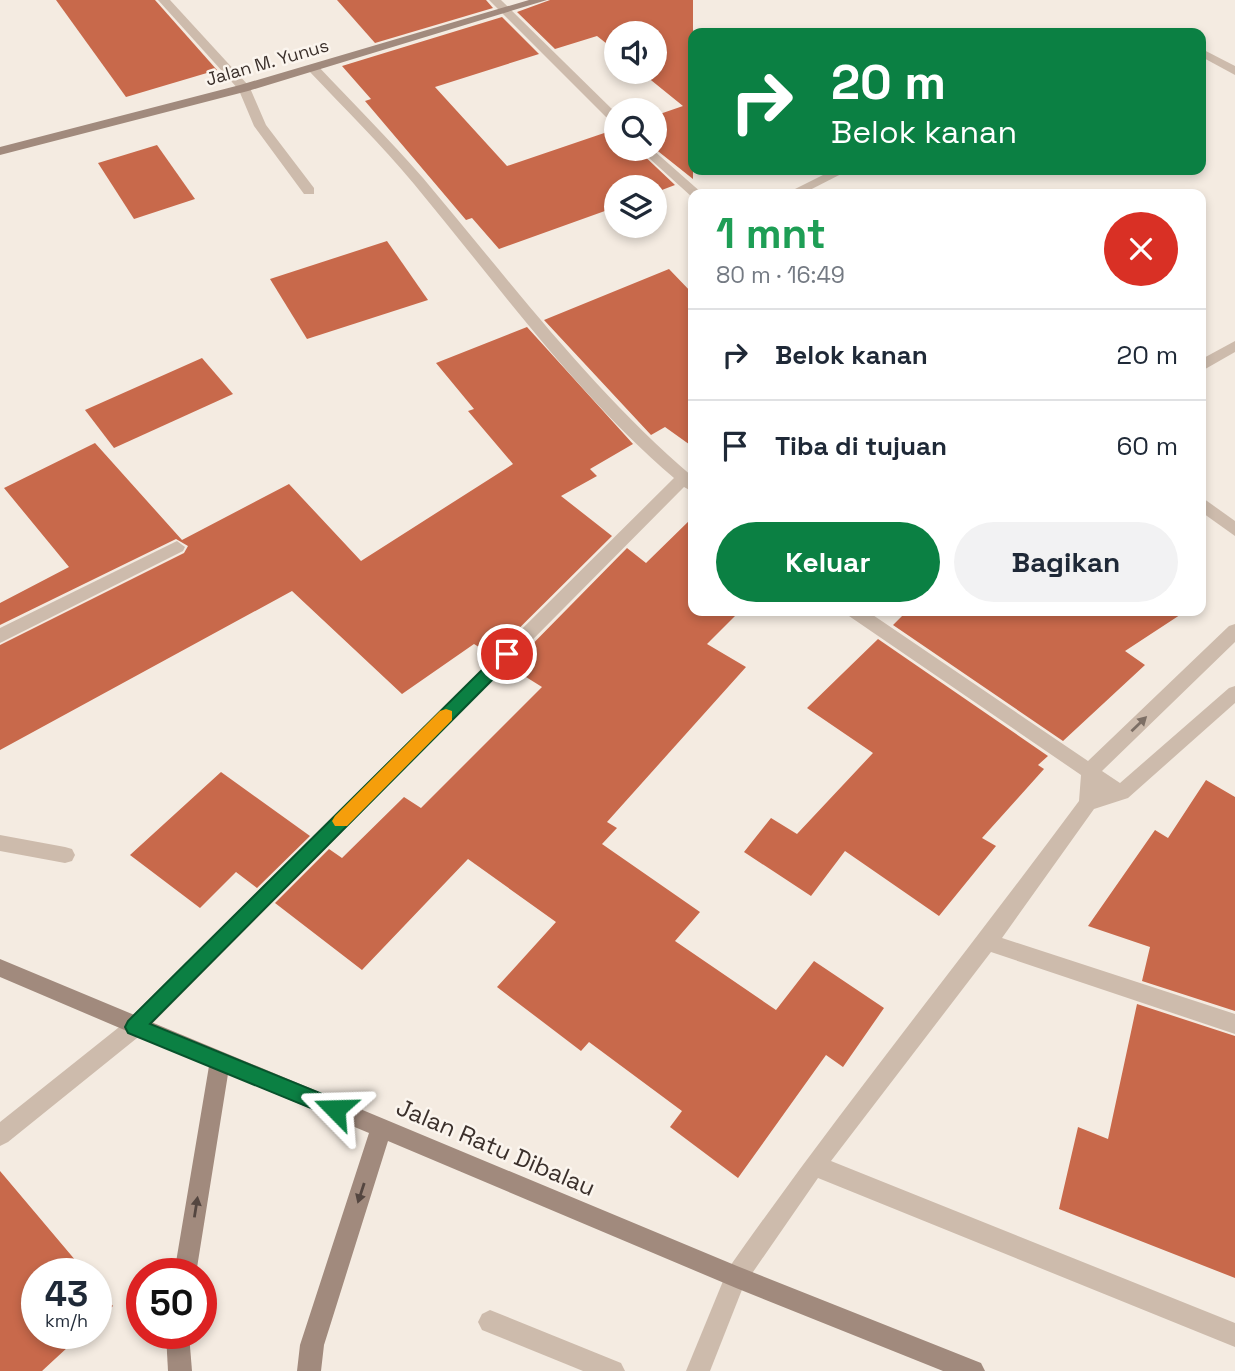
<!DOCTYPE html>
<html lang="id">
<head>
<meta charset="utf-8">
<style>
  body { margin:0; font-family:"Space Grotesk",sans-serif; background:#f2f2f3; color:#1f2937; height:100vh; display:flex; flex-direction:column; font-size:26px; white-space:nowrap }
  * { box-sizing:border-box; margin:0 }
  p { font-size:23px; color:#747a83 }
  .icon { flex:none; width:38px; height:38px; fill:none; stroke:currentColor; stroke-width:2; stroke-linecap:round; stroke-linejoin:round }
  .map { position:relative; flex:1; overflow:hidden }
  .panel { position:absolute; left:688px; top:189px; width:518px; height:427px; display:flex; flex-direction:column; background:#fff; border-radius:14px; box-shadow:0 4px 10px #0003 }
  .panel>* { flex:none }
  .guide { position:absolute; left:688px; top:28px; width:518px; height:147px; border-radius:14px; box-shadow:0 4px 10px #0003; background:#0b8043; color:#fff; overflow:hidden }
  .buttons { position:absolute; left:604px; top:21px; display:grid; gap:14px }
  .buttons a { display:grid; place-items:center; width:63px; height:63px; border-radius:50%; background:#fff; box-shadow:0 4px 10px #0003; font-size:35px }
  .speed { position:absolute; left:21px; top:1258px; display:flex; gap:14px; font-size:35px; font-weight:700; text-align:center }
  .speed>* { display:grid; place-content:center; width:91px; height:91px; border-radius:50%; background:#fff; box-shadow:0 4px 10px #0003; line-height:1 }
  .speed small { font-size:18px; font-weight:400 }
  .speed .limit { border:10px solid #d22; background:#fff; color:#111 }
  .pin { position:absolute; display:grid; place-items:center; width:60px; height:60px; color:#fff; margin:-30px; border:4px solid #fff; border-radius:50%; box-shadow:0 2px 7px #0007 }
  .me { position:absolute; width:77px; margin:-38px; rotate:292deg; stroke-linejoin:round; filter:drop-shadow(0 0 5px #0008) }
  .turn { display:flex; align-items:center; gap:24px; height:147px; padding:0 28px; font-size:32px }
  .turn .icon { width:91px; height:91px; stroke-width:2.5 }
  .turn b { display:block; font-size:49px; line-height:60px }
  .round { display:grid; place-items:center; flex:none; width:74px; height:74px; border-radius:37px; background:#f2f2f3 }
  .headline { display:flex; align-items:center; justify-content:space-between; height:119px; padding:0 28px }
  h1 { font-size:42px; font-weight:800; line-height:52px; color:#1e9e55 }
  .primary-button { display:flex; gap:14px; margin-top:auto; padding:14px 28px }
  .primary-button a { flex:1; height:80px; border-radius:42px; background:#0b8043; color:#fff; font-size:28px; font-weight:800; line-height:80px; text-align:center }
  .primary-button a+a { background:#f2f2f3; color:#1f2937 }
  ul { padding:0; list-style:none }
  li { display:flex; align-items:center; gap:21px; height:91px; padding:0 28px; border-top:2px solid #e0e1e3 }
  li div { flex:1 }
  li b { display:block; font-size:26px }
  li em { font-style:normal }
  .map>svg:first-child { display:block }
  .building { fill:#c8694b }
  .lines { fill:none; stroke-linecap:round; stroke-linejoin:round }
  .lane { fill:#cdbbac; fill-rule:evenodd }
  .street { fill:#cdbbac; fill-rule:evenodd }
  .secondary { fill:#a18a7d; fill-rule:evenodd }
  .oneway { fill:#7d6f65 }
  .oneway2 { fill:#544640 }
  .route { fill:#0b8043; stroke:#07532c; stroke-width:2 }
  .slow { fill:#f59e0b }
  .labels { text-anchor:middle; dominant-baseline:central; stroke-width:5; stroke-linejoin:round; paint-order:stroke }
  .far-street-label { font-size:18px; fill:#3b302b; stroke:#fbf5ee }
  .near-street-label { font-size:24px; fill:#3b302b; stroke:#fbf5ee }
</style>
</head>
<body>
<div class="map">
<svg width="1235" height="1371" viewBox="0 0 1235 1371">
  <rect width="100%" height="100%" fill="#f4ebe1"/>
  <g class="building">
    <polygon points="56,0 155,0 217,70 126,97"/>
    <polygon points="337,0 486,0 493,8 375,43"/>
    <polygon points="550,0 693,0 693,179 654,148 654,116 683,106 641,72 654,72 654,33 616,33 616,51 597,36 555,49 517,12"/>
    <polygon points="502,17 539,54 435,87 507,166 616,129 616,149 637,149 675,185 654,193 654,187 616,187 616,194 611,194 616,198 616,207 499,249 472,218 466,220 365,101 371,99 342,66"/>
    <polygon points="157,145 195,199 134,219 98,163"/>
    <polygon points="387,241 428,300 307,339 270,279"/>
    <polygon points="669,269 693,294 693,447 665,427 651,435 544,320"/>
    <polygon points="527,327 633,444 590,469 597,476 561,496 612,536 492,655 474,644 402,694 292,591 0,750 0,645 184,553 188,546 176,539 0,625 0,603 69,567 4,488 95,443 182,540 289,484 361,561 513,464 468,411 474,409 436,363"/>
    <polygon points="202,358 233,394 114,448 85,410"/>
    <polygon points="693,517 693,611 740,611 707,644 746,667 607,822 617,828 602,844 700,912 675,941 776,1010 814,961 884,1008 843,1067 826,1055 738,1178 670,1127 682,1111 589,1042 581,1051 497,987 556,922 468,859 362,970 275,903 329,849 342,858 404,797 421,808 542,687 510,667 627,548 646,563"/>
    <polygon points="907,611 1186,611 1125,651 1145,665 1063,741 893,625"/>
    <polygon points="878,639 1048,756 1038,765 1044,769 982,838 996,846 939,916 845,851 811,896 744,852 771,818 797,834 873,753 807,708"/>
    <polygon points="221,772 310,836 257,888 236,872 200,908 130,855"/>
    <polygon points="1206,780 1235,797 1235,1011 1142,981 1150,947 1088,926 1155,830 1168,838"/>
    <polygon points="1137,1004 1235,1036 1235,1278 1059,1209 1078,1127 1108,1139"/>
    <polygon points="0,1171 87,1274 37,1274 37,1334 82,1334 42,1371 0,1371"/>
    <polygon points="96,1286 113,1306 96,1321"/>
  </g>
  <g class="lines">
    <g class="lane">
      <polygon points="240,85 250,88 266,125 314,188 314,194 304,194 254,126 238,88"/>
      <polygon points="177,541 185,547 183,551 0,643 0,628"/>
      <polygon points="0,835 65,847 72,849 75,855 72,861 65,863 0,851"/>
      <polygon points="736,1266 744,1269 747,1277 710,1371 686,1371 728,1269"/>
      <polygon points="490,1310 621,1363 625,1371 583,1371 482,1330 478,1322 482,1314"/>
    </g>
    <g class="street">
      <polygon points="158,0 170,0 248,85 248,91 240,91"/>
      <polygon points="489,0 501,0 616,113 616,124 612,123"/>
      <polygon points="1200,48 1235,66 1235,75 1200,56"/>
      <path d="M309 65H317C353 103 389 139 423 178 510 281 590 389 693 477V492L684 487 142 1034 8 1142 0 1146V1122L128 1020 674 478C574 392 498 285 414 184 381 144 344 108 309 71Z"/>
      <polygon points="639,149 652,149 703,194 693,194 692,197"/>
      <polygon points="833,170 849,170 802,194 785,194"/>
      <polygon points="1235,341 1235,352 1200,372 1200,360"/>
      <polygon points="1200,496 1235,521 1235,536 1200,511"/>
      <path d="M847 611H867L1088 761 1229 626 1235 624V642L1102 771 1120 783 1229 688 1235 686V703L1128 798 1094 809 1002 938 1235 1014V1034L991 952 831 1161 1235 1323V1347L818 1178 744 1285 736 1288 728 1285 725 1277 728 1269C840 1109 963 958 1079 801L1081 775 849 616Z"/>
    </g>
    <g class="secondary">
      <polygon points="529,0 547,0 248,91 0,155 0,147 240,85"/>
      <polygon points="0,959 737,1266 981,1363 985,1371 943,1371 736,1288 388,1141 324,1345 321,1371 297,1371 300,1345 369,1133 228,1074 196,1274 174,1274 209,1066 0,977"/>
      <polygon points="166,1334 189,1334 192,1371 168,1371"/>
    </g>
  </g>
  <defs><path id="oneway-solid" d="M-6-.8H1V-3.2L6.5 0L1 3.2V.8H-6Z" transform="scale(1.75)"/></defs>
  <use class="oneway" href="#oneway-solid" transform="translate(1139 724) rotate(-44)"/>
  <g class="oneway2">
    <use href="#oneway-solid" transform="translate(361 1193) rotate(108)"/>
    <use href="#oneway-solid" transform="translate(196 1207) rotate(-81)"/>
  </g>
  <polygon class="route" points="507,648 513,650 513,659 150,1024 342,1102 345,1109 342,1115 335,1118 128,1033 125,1027 128,1021 502,650"/>
  <polygon class="slow" points="446,709 452,711 452,720 347,826 335,826 332,821 335,816 440,711"/>
  <g class="labels">
    <g class="far-street-label">
      <text transform="translate(267 62) rotate(-16)">Jalan M. Yunus</text>
    </g>
    <g class="near-street-label">
      <text transform="translate(496 1147) rotate(23)">Jalan Ratu Dibalau</text>
    </g>
  </g>
</svg>
<div class="buttons">
<a><svg class="icon" aria-label="sound" viewBox="0 0 24 24"><path d="M4 9h4l5-4v14l-5-4H4zM17 9q2 3 0 6"/></svg></a>
<a><svg class="icon" aria-label="search" viewBox="0 0 24 24"><circle cx="10" cy="10" r="6"/><path d="M15 15l6 6"/></svg></a>
<a><svg class="icon" aria-label="layers" viewBox="0 0 24 24"><path d="M12 4l9 5-9 5-9-5zM3 14l9 5 9-5"/></svg></a>
</div>
<div class="speed"><div>43<small>km/h</small></div><div class="limit">50</div></div>
<div class="pin" style="left:507px;top:654px;background:#d93025"><svg class="icon" aria-label="arrive" viewBox="0 0 24 24"><path d="M6 21V4h12l-3 4 3 4H6"/></svg></div>
<svg class="me" style="left:335px;top:1109px" viewBox="-20 -20 40 40"><path d="M0-17L14 15 0 8-14 15z" fill="#0b8043" stroke="#fff" stroke-width="4"/></svg>
<div class="guide">
<div class="turn"><svg class="icon" aria-label="right" viewBox="0 0 24 24"><path d="M7 20v-9h11M14 6l5 5-5 5"/></svg><div><b>20 m</b>Belok kanan</div></div>
</div>
<section class="panel">
<div class="headline"><div><h1>1 mnt</h1><p>80 m · 16:49</p></div><a class="round" style="background:#d93025;color:#fff"><svg class="icon" aria-label="close" viewBox="0 0 24 24"><path d="M6 6l12 12M18 6L6 18"/></svg></a></div>
<ul>
<li><svg class="icon" aria-label="right" viewBox="0 0 24 24"><path d="M7 20v-9h11M14 6l5 5-5 5"/></svg><div><b>Belok kanan</b></div><em>20 m</em></li>
<li><svg class="icon" aria-label="arrive" viewBox="0 0 24 24"><path d="M6 21V4h12l-3 4 3 4H6"/></svg><div><b>Tiba di tujuan</b></div><em>60 m</em></li>
</ul>
<div class="primary-button"><a>Keluar</a><a>Bagikan</a></div>
</section>
</div>
</body>
</html>
